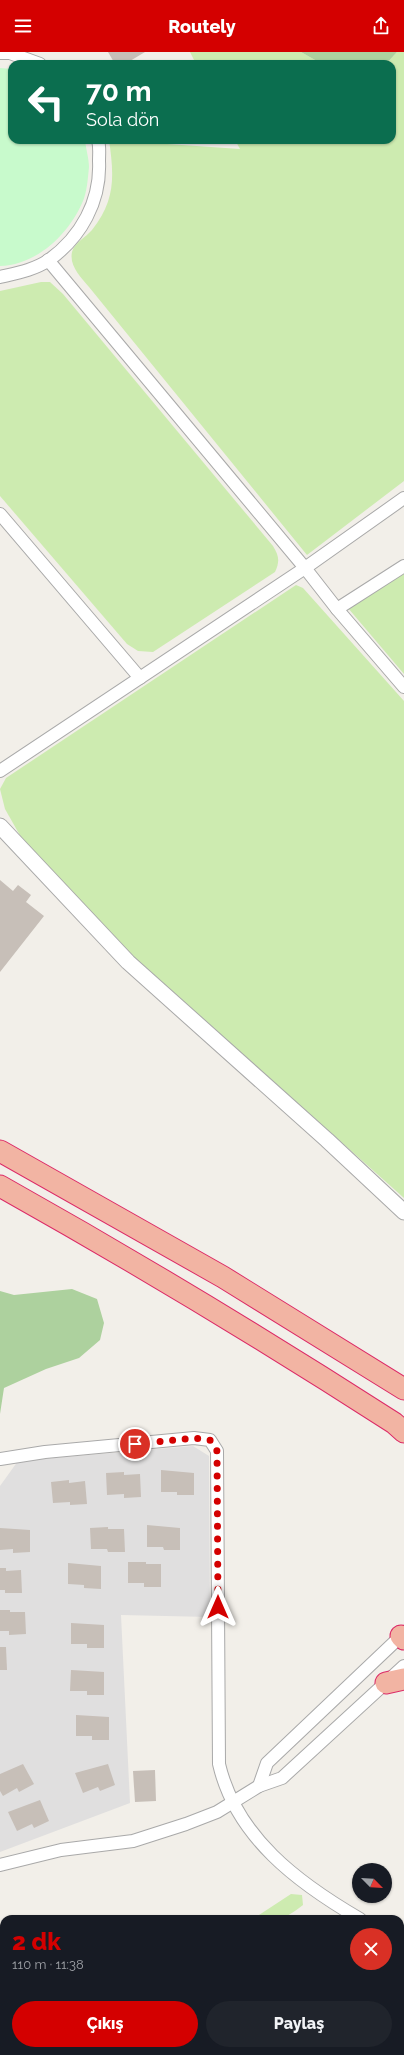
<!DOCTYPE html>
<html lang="tr">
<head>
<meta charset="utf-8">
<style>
  body { margin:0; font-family:Raleway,sans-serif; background:#20242c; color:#f1f3f6; height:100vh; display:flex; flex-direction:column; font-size:15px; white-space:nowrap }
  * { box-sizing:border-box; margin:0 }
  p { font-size:13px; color:#9ea1a6 }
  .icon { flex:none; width:22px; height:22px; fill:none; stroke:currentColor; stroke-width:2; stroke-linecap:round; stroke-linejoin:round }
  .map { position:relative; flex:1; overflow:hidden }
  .panel { position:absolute; left:0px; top:1863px; width:404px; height:140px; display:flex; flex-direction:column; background:#171b24; border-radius:12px 12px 0 0; box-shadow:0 1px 3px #0004 }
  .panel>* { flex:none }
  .banner { position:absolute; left:8px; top:8px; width:388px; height:84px; border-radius:12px; box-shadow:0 1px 3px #0004; background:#0b6e4f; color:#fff; overflow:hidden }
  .needle { width:26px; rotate:114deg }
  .fabs { position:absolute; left:352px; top:1811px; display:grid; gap:8px }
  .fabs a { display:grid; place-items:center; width:40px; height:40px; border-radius:50%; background:#171b24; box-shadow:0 1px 3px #0004; font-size:20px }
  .pin { position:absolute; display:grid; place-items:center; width:34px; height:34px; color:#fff; margin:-17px; border:2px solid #fff; border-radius:50%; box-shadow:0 1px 4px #0007 }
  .me { position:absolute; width:44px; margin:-22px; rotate:0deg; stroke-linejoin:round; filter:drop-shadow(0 0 3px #0008) }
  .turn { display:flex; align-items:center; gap:14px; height:84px; padding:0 12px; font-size:18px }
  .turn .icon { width:52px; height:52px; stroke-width:2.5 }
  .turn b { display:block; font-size:28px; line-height:34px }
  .round { display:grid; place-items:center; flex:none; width:42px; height:42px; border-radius:21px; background:#20242c }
  .overview { display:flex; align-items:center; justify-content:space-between; height:68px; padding:0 12px }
  h1 { font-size:24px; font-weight:800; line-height:30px; color:#d40000 }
  .primary-button { display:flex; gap:8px; margin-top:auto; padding:8px 12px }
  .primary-button a { flex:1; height:46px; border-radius:24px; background:#d40000; color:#fff; font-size:16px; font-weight:800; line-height:46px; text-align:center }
  .primary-button a+a { background:#20242c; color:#f1f3f6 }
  header { display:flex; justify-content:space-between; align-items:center; height:52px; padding:0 12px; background:#d40000; color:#fff; font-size:18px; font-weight:800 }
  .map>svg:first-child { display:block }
  .residential { fill:#e0dfdf }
  .farmland { fill:#eef0d5 }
  .grass { fill:#cdebb0 }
  .forest { fill:#add19e }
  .park { fill:#c8facc }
  .building { fill:#c7bfb8 }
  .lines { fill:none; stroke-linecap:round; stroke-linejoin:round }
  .minor-casing { stroke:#a9a9a9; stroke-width:14 }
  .tertiary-casing { stroke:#a9a9a9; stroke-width:17 }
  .trunk-casing { stroke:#dc2a67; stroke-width:23 }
  .minor { stroke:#fff; stroke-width:12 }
  .tertiary { stroke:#fff; stroke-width:15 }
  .trunk { stroke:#f2b4a3; stroke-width:21 }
  .route { stroke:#d40000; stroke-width:7; stroke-dasharray:0 12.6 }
</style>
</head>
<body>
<header><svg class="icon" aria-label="menu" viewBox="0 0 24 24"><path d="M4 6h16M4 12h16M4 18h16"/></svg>Routely<svg class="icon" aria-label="share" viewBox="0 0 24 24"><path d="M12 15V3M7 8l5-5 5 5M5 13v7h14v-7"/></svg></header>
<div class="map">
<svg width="404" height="2003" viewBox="0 0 404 2003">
  <rect width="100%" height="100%" fill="#f2efe9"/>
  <polygon class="residential" points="193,1394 209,1404 210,1565 121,1563 130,1751 0,1800 0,1434 18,1409"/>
  <polygon class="farmland" points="27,1999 66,1999 67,2003 16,2003"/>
  <g class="grass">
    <polygon points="190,0 301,0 322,12 196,12"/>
    <path d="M397 0H404V429L307 503 89 235C81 225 69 214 72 200 74 191 86 185 92 178 116 148 114 123 109 88L240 97 235 88H392V12H386Z"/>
    <path d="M41 230H50L63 242 273 494C279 504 280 509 275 520L153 600 138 599 127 592 0 444V239Z"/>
    <polygon points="404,521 404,622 348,556"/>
    <polygon points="296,533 303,536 404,649 404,1146 136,907 22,787 5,757 0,737 6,726"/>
    <path d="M291 1842 302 1843 303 1853C281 1870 280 1867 253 1867Z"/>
  </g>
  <g class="forest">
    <polygon points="301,0 397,0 386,12 322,12"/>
    <polygon points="72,1237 97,1247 104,1271 100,1288 79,1306 46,1317 4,1336 0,1362 0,1239 14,1243"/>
  </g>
  <path class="park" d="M0 16 12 17V88H85C86 97 89 107 89 115 88 125 87 140 83 149 69 182 37 213 0 214Z"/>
  <g class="building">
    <polygon points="108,0 145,0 125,12 115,12"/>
    <polygon points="0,828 13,839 18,833 31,843 26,850 44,864 0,920"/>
    <polygon points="161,1418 194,1421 194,1443 177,1443 177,1440 161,1440"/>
    <polygon points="124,1420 124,1423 140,1422 141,1445 124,1446 124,1442 107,1443 106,1421"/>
    <polygon points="69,1428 69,1431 85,1429 87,1452 70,1453 70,1450 53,1451 51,1430"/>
    <polygon points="147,1473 180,1476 180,1498 164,1498 163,1495 147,1495"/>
    <polygon points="108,1475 108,1477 124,1477 125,1500 108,1500 107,1497 91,1497 90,1476"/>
    <polygon points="0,1476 30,1478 30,1500 13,1501 13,1497 0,1498"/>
    <polygon points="128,1510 146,1510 146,1512 161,1512 161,1535 144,1535 144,1531 128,1531"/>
    <polygon points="68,1511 101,1514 101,1537 84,1536 84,1533 68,1532"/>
    <polygon points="0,1516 6,1516 6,1519 21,1518 22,1541 5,1541 5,1538 0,1538"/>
    <polygon points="0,1558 10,1558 10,1560 25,1560 26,1582 9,1583 9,1579 0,1579"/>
    <polygon points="71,1571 104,1573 104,1596 87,1596 87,1592 71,1592"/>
    <polygon points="0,1595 6,1595 7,1618 0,1618"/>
    <polygon points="71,1618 104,1620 104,1643 87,1643 87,1639 70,1639"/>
    <polygon points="76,1663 109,1665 109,1688 92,1688 92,1684 76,1684"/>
    <polygon points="23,1712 34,1732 19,1740 17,1736 3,1744 0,1739 0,1722"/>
    <polygon points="108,1712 115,1733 100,1739 98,1735 83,1741 75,1721"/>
    <polygon points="155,1718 156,1749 135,1750 133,1719"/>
    <polygon points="40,1748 49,1769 34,1776 32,1772 17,1779 8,1760"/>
    <polygon points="112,1999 236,1999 238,2003 104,2003"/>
  </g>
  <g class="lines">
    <g class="minor-casing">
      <g id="minor">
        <polyline points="0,1 10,1 40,12"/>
        <polyline points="48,208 305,516 337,557 404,635"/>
        <path d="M0 225C17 221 34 218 49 208 81 185 101 149 99 109 99 102 100 95 98 88"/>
        <polyline points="0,462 140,626"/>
        <polyline points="337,557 404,514"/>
        <polyline points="0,719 305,516 404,446"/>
        <path d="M0 1407 45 1400 194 1386 210 1388 217 1399 219 1712C236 1785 298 1831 360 1867"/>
        <polyline points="259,1734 267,1711 404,1581"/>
        <polyline points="0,1813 61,1798 133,1789 186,1772 217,1760 259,1734 282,1726 404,1614"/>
        <polyline points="400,1891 404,1893"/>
      </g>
    </g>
    <g class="tertiary-casing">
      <polyline id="tertiary" points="0,774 128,910 327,1088 404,1160"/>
    </g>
    <g class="trunk-casing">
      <g id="trunk">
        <polyline points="0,1099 223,1225 404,1337"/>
        <path d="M0 1134C134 1209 265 1288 394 1371L404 1380"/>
        <polyline points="401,1584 404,1587"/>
        <polyline points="386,1631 404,1627"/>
      </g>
    </g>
    <use href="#minor" class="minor"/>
    <use href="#tertiary" class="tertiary"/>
    <use href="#trunk" class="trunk"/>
  </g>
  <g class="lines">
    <polyline class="route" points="135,1392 194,1386 210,1388 217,1399 218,1555"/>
  </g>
</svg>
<div class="fabs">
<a><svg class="needle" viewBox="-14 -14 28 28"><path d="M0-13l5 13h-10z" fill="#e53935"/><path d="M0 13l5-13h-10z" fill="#9ea1a6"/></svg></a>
</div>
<div class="pin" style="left:135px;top:1392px;background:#d93025"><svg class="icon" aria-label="arrive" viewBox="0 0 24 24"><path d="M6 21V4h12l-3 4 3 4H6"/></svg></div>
<svg class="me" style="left:218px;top:1555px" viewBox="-20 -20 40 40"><path d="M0-17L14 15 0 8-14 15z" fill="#d40000" stroke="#fff" stroke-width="4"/></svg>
<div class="banner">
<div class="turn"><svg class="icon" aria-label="left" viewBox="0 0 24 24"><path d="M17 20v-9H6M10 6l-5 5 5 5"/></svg><div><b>70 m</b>Sola dön</div></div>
</div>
<section class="panel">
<div class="overview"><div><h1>2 dk</h1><p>110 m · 11:38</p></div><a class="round" style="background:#d93025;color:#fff"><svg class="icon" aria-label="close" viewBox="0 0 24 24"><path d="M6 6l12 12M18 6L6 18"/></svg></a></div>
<div class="primary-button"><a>Çıkış</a><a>Paylaş</a></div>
</section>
</div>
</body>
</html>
